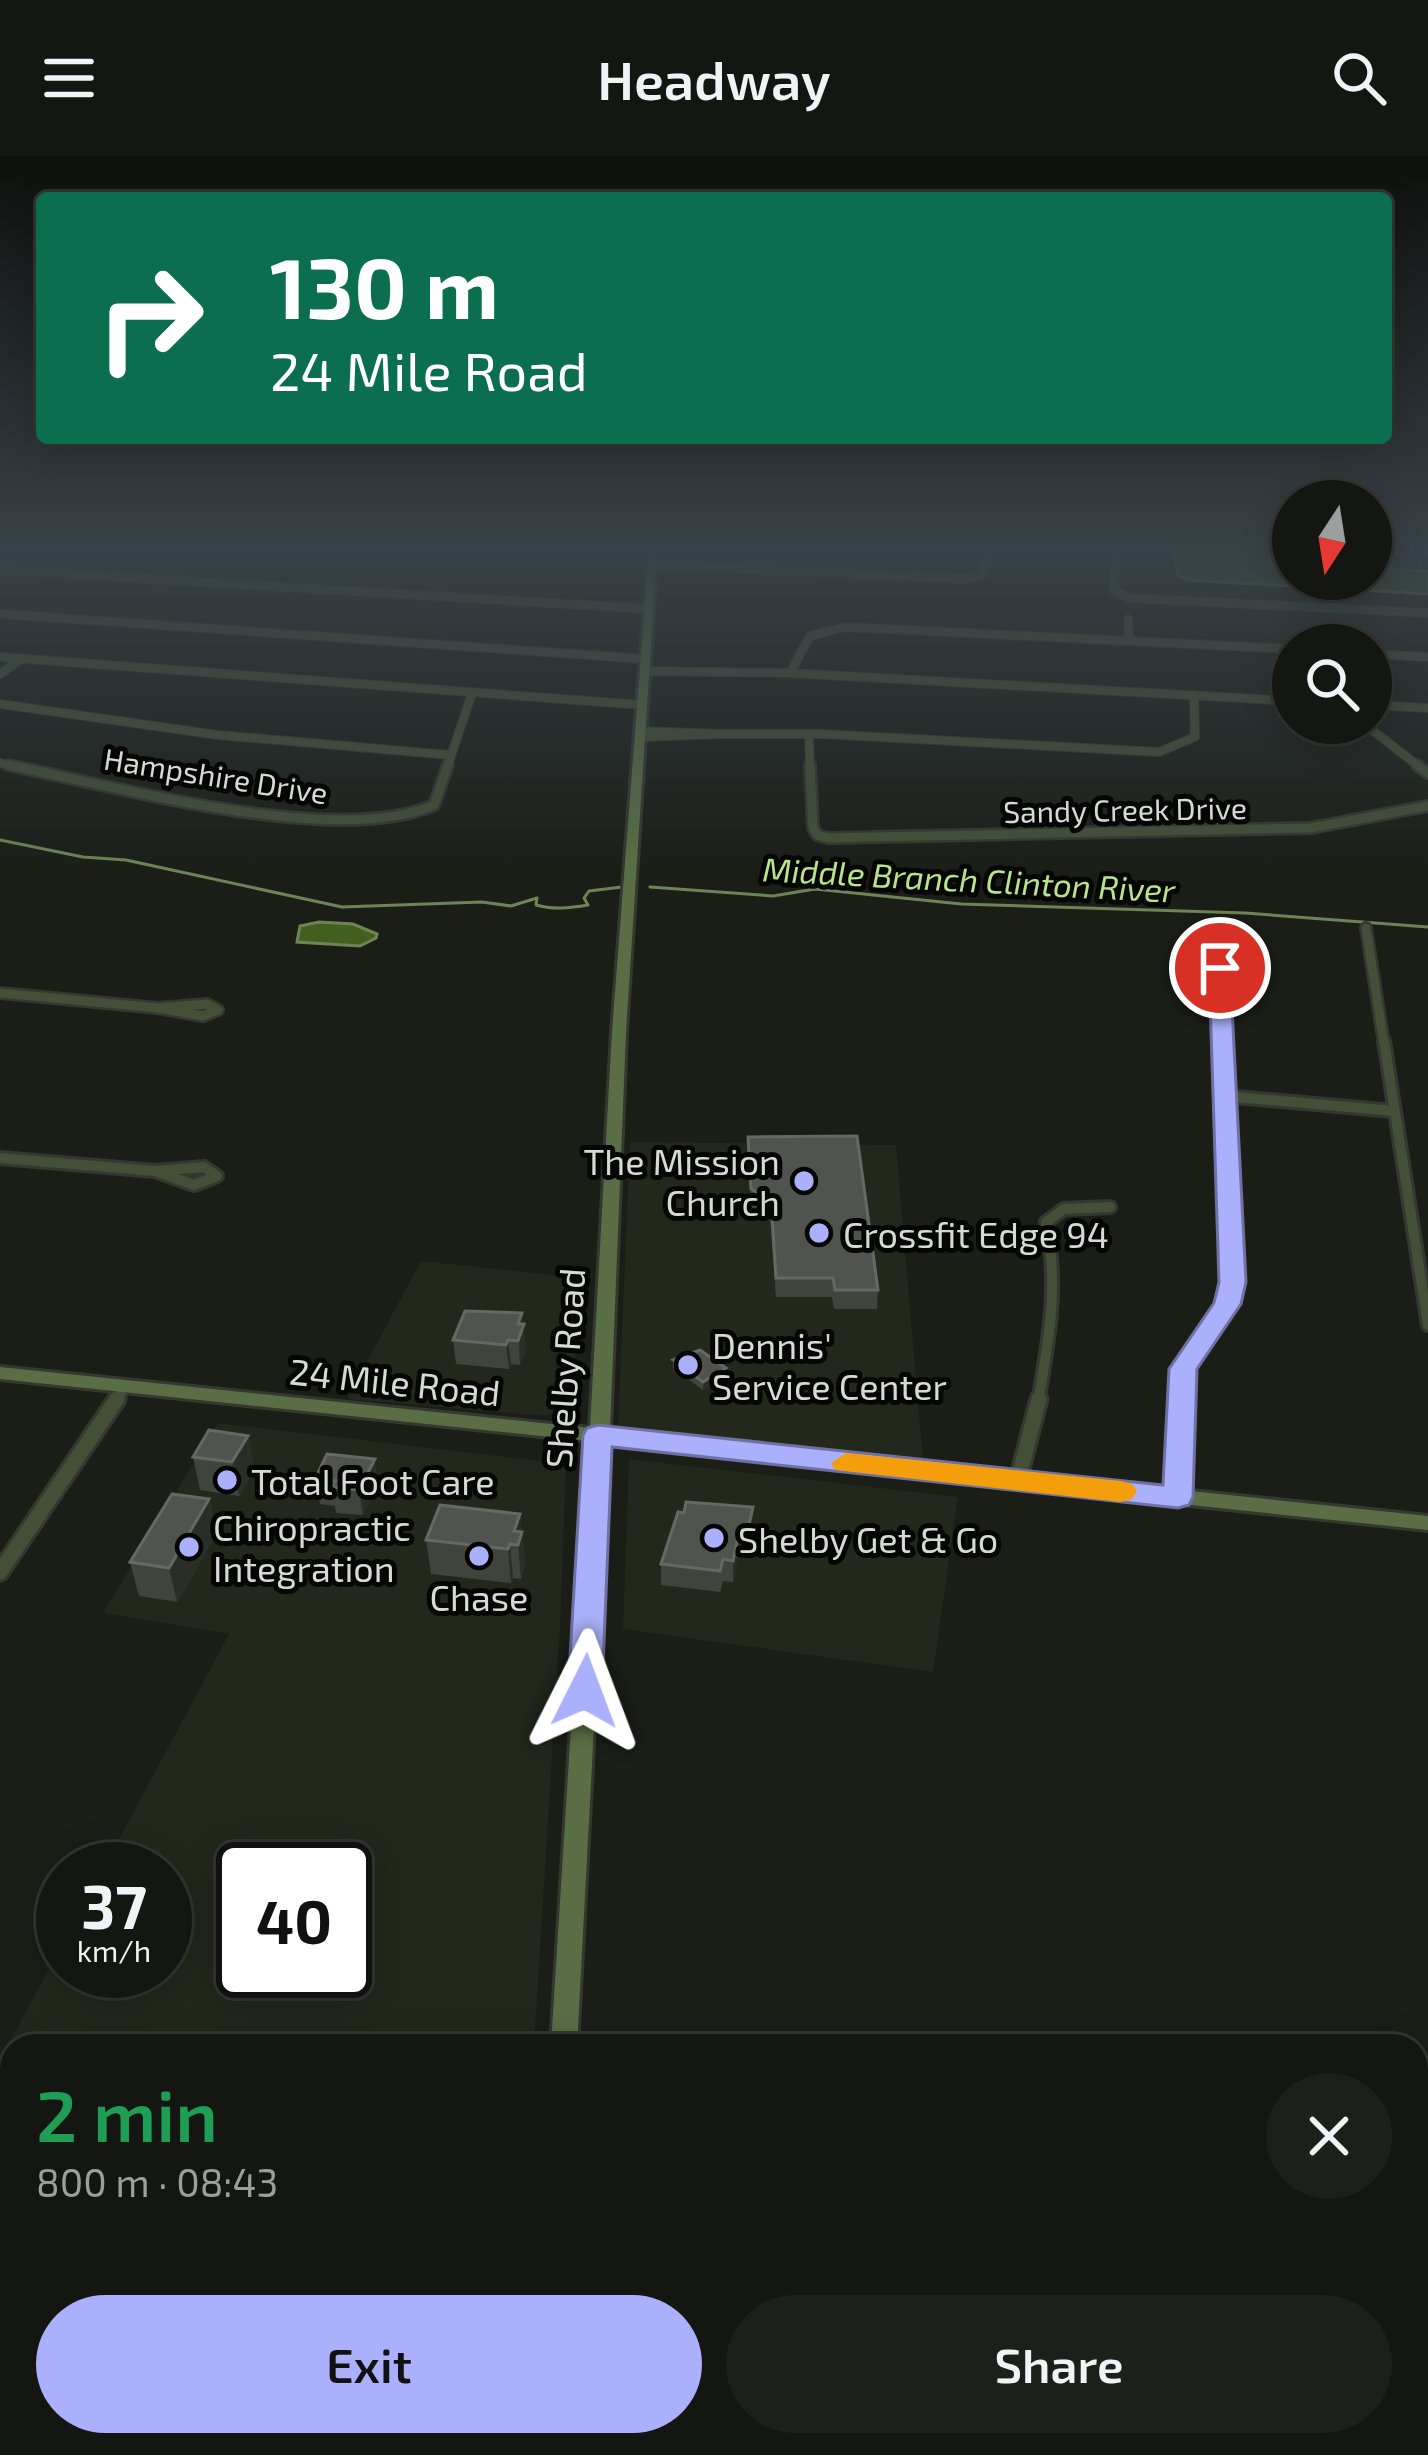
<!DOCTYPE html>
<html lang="en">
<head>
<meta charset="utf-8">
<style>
  body { margin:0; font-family:"Exo 2",sans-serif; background:#1d1f1a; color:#f1f3f6; height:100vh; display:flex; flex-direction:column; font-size:45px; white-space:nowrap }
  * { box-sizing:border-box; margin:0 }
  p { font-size:39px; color:#9d9f9f }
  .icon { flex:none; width:66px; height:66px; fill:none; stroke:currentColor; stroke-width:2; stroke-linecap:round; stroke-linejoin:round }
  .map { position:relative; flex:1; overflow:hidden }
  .details { position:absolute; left:0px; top:1878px; width:1428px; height:423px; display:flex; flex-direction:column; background:#141611; border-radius:36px 36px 0 0; box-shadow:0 6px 30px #0003,0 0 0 3px #333531 }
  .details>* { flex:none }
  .top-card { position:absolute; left:36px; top:36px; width:1356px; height:252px; border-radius:12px; box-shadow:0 6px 30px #0003,0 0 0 3px #333531; background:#0b6e4f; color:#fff; overflow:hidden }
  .needle { width:78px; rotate:192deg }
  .fabs { position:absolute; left:1272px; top:324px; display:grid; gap:24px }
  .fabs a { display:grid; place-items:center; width:120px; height:120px; border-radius:50%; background:#141611; box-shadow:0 6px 30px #0003,0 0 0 3px #333531; font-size:60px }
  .speed { position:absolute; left:36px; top:1686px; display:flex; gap:24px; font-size:60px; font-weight:700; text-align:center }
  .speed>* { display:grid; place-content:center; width:156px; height:156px; border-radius:50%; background:#141611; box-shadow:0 6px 30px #0003,0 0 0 3px #333531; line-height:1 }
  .speed small { font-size:30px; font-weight:400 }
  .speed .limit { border:6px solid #111; border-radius:18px; background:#fff; color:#111 }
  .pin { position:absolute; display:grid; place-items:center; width:102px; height:102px; color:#fff; margin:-51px; border:6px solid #fff; border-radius:50%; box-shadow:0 3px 12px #0007 }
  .me { position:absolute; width:132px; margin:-66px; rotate:3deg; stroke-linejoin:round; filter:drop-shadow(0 0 9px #0008) }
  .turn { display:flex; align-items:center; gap:42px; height:252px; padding:0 36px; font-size:54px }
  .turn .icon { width:156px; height:156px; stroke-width:2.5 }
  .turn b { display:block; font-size:84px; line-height:102px }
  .round { display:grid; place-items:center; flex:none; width:126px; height:126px; border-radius:63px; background:#1d1f1a }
  .headline { display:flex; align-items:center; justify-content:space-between; height:204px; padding:0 36px }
  h1 { font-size:72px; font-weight:600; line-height:90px; color:#1e9e55 }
  .button { display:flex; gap:24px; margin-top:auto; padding:24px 36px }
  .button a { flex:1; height:138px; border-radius:72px; background:#aab0fb; color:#111; font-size:48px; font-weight:600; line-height:138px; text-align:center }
  .button a+a { background:#1d1f1a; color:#f1f3f6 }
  header { display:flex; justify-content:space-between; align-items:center; height:156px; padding:0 36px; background:#141611; font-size:54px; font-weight:600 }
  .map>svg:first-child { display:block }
  .built { fill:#22281c; fill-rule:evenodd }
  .water { fill:#425f20; stroke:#6e8456; stroke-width:3 }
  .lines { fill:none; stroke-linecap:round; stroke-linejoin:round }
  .stream { stroke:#6e8456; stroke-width:3 }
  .street-far3-casing { stroke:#343831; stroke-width:10 }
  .street-far2-casing { stroke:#343831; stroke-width:14 }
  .street-far1-casing { stroke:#343831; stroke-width:16 }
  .street-casing { stroke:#343831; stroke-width:21 }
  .secondary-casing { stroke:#343831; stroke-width:6 }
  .street-far3 { stroke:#435037; stroke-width:8 }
  .street-far2 { stroke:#435037; stroke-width:9 }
  .street-far1 { stroke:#435037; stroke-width:10 }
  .street { stroke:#435037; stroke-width:15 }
  .secondary { fill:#596e45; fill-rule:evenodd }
  .wall { fill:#41443d }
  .shaded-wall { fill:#2b2e27 }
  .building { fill:#51544e; stroke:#666963; stroke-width:3 }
  .route { fill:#aab0fb; stroke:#6e72a3; stroke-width:3 }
  .slow { fill:#f59e0b }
  .poi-dot { fill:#aab0fb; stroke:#060705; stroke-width:4.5 }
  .labels { text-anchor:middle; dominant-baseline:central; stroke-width:10; stroke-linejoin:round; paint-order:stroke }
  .far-street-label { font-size:30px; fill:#d6d9d4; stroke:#060705 }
  .far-water-label { font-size:33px; font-style:italic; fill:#b8e58b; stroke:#060705 }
  .poi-label { font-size:36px; fill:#d6d9d4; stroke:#060705; text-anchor:start }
  .street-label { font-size:36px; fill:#d6d9d4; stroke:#060705 }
</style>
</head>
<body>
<header><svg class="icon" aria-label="menu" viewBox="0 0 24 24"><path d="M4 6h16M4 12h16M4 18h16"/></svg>Headway<svg class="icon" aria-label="search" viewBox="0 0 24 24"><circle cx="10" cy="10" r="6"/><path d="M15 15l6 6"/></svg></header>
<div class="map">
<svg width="1428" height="2299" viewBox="0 0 1428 2299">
  <rect width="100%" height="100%" fill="#1a1e17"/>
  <g class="built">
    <polygon points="630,986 896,989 923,1304 618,1269"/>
    <polygon points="421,1105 579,1122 572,1252 545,1260 347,1243"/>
    <path d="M218 1267 566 1308 560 1471 534 1890H12V2289H509L508 2299H44L0 2291V1904L63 1787V1815H165V1713H103L229 1478 103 1457ZM243 1713H345V1815H243Z"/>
    <polygon points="629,1303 958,1341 933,1516 623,1473"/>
  </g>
  <g class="water">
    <polygon points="1174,395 1293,395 1293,423 1371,423 1371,412 1428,415 1428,438 1188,424 1178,420"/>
    <polygon points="319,766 353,768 377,778 376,782 360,790 297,786 300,770"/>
  </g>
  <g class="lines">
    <g class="stream">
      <path d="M0 684 83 701 126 704 342 751 482 746 511 750 537 742 536 749C553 754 570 752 588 749L584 742 589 735 622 731"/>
      <polyline points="650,731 773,740 815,733 961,748 1245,757 1428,771"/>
    </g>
    <g class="street-far3-casing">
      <g id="street-far3">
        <polyline points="1116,395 1114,435 1129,442 1428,457"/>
        <polyline points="1422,395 1428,396"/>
        <polyline points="652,409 966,423 983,419 990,395"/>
        <polyline points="0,414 650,453"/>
        <polyline points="0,458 646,503"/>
        <polyline points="1128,463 1129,485"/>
        <polyline points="1371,498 1428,501"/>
        <polyline points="0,501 643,549"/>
        <polyline points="645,515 790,517 1293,545"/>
        <polyline points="790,517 810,480 845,471 1293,493"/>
        <polyline points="0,518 21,503"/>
        <polyline points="0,548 218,579 450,599"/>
        <polyline points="1371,549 1428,552"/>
        <polyline points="1363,567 1421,612"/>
        <polyline points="641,575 721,578 641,581"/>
        <polyline points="721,578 822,578 1159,596 1195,581 1194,539"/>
        <polyline points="809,578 810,612"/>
        <polyline points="0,607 22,612"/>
        <polyline points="447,612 472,537"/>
      </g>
    </g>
    <g class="street-far2-casing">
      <g id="street-far2">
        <path d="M8 609C114 630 337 692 434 649L448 609"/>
        <polyline points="810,609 813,671 817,679 828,682 1311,672 1428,650"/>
        <polyline points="1417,609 1428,617"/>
        <polyline points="1366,772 1384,888"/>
        <polyline points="1220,811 1223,888"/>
        <polyline points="0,837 158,852"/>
        <polygon points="207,848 218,854 203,860 158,852"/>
      </g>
    </g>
    <g class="street-far1-casing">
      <g id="street-far1">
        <polyline points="1384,885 1428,1169"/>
        <polyline points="1224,940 1394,955"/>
        <polyline points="0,1002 155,1015"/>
        <polygon points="204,1011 217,1020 194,1029 155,1015"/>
        <polyline points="115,1246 125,1230"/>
        <path d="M1038 1246C1049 1183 1059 1129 1046 1066L1064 1053 1110 1051"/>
        <polyline points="1182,1246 1183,1213 1228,1148 1233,1127 1223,885"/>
      </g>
    </g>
    <g class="street-casing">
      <g id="street">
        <polyline points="1018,1324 1039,1243"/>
        <polyline points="1178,1341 1182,1243"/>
        <polyline points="0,1416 117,1243"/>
      </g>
    </g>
    <g class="secondary-casing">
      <g id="secondary">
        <polygon points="649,395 657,395 626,876 610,1274 1428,1360 1428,1374 609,1288 577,1890 551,1890 589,1285 0,1223 0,1211 590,1272 612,876"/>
        <rect x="526" y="2289" width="32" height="10"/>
      </g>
    </g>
    <use href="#street-far3" class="street-far3"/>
    <use href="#street-far2" class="street-far2"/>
    <use href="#street-far1" class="street-far1"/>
    <use href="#street" class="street"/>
    <use href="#secondary" class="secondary"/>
  </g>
  <g class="wall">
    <polygon points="748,981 878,1134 877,1153 834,1153 832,1141 776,1141 770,1062 751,1051"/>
    <polygon points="523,1168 526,1192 520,1209 511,1208 509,1213 456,1208 453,1184"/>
    <polygon points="673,1204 726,1212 726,1221 703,1234 673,1212"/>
    <polygon points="248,1280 254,1313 239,1340 200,1334 193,1301"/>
    <polygon points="315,1323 378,1328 363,1359 336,1357 335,1350 320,1348"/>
    <polygon points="209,1343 217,1377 177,1446 139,1440 130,1406"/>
    <polygon points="678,1356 752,1372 748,1394 739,1393 733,1426 723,1425 720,1436 661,1429 661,1408"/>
    <polygon points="520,1358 525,1409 521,1423 513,1422 511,1427 431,1418 426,1384"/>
  </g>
  <g class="shaded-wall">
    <polygon points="522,1157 526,1192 520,1209 518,1168"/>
    <polygon points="508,1184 511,1208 509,1213 506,1189"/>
    <polygon points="726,1212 726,1221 703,1234 703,1226"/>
    <polygon points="248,1280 254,1313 239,1340 232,1306"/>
    <polygon points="375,1303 378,1328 363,1359 359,1334"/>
    <polygon points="209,1343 217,1377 177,1446 169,1412"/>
    <polygon points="753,1351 752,1372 748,1394 748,1373"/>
    <polygon points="520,1358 525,1409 521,1423 518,1389 514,1375"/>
    <polygon points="740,1372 739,1393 733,1426 733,1405"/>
    <polygon points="510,1388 513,1422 511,1427 508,1393"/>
  </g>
  <g class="building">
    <polygon points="857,980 878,1134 835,1134 833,1122 776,1122 771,1044 751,1033 748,981"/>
    <polygon points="465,1155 522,1157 518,1168 524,1168 518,1185 508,1184 506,1189 453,1184"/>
    <polygon points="700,1194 726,1212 703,1226 673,1204"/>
    <polygon points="209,1274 248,1280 232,1306 193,1301"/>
    <polygon points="327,1298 375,1303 359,1334 332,1331 335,1325 315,1323"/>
    <polygon points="172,1338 209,1343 169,1412 130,1406"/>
    <polygon points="686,1346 753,1351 748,1373 740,1372 733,1405 723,1403 720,1415 661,1408 678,1356 684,1357"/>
    <polygon points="440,1349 520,1358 514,1375 522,1376 518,1389 510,1388 508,1393 426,1384"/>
  </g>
  <linearGradient id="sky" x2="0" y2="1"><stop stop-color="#0e100d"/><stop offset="0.55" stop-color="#384147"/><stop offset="1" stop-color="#384147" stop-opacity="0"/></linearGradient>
  <rect width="1428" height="717" fill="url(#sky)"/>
  <polygon class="route" points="1220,805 1230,812 1246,1126 1241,1148 1197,1213 1193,1341 1189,1349 1178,1352 612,1291 602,1535 597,1545 585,1548 573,1545 568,1535 583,1279 587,1272 598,1269 1163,1329 1169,1213 1214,1147 1219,1126 1209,812"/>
  <polygon class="slow" points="846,1297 1121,1325 1132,1328 1137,1335 1132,1343 1121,1346 835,1314 831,1307"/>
  <g class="poi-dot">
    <circle cx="804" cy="1025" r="12"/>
    <circle cx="819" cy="1077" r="12"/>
    <circle cx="688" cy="1209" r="12"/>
    <circle cx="227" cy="1324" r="12"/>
    <circle cx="714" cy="1382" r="12"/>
    <circle cx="189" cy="1391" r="12"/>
    <circle cx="479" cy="1400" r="12"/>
  </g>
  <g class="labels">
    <g class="far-street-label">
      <text transform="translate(216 619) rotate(9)">Hampshire Drive</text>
      <text transform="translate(1125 653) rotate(-1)">Sandy Creek Drive</text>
    </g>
    <g class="far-water-label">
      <text transform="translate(969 723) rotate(3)">Middle Branch Clinton River</text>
    </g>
    <g class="poi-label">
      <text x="780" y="1004" text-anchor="end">The Mission<tspan x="780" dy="41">Church</tspan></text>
      <text x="843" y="1077">Crossfit Edge 94</text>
      <text x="712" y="1188">Dennis'<tspan x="712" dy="41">Service Center</tspan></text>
      <text x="251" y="1324">Total Foot Care</text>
      <text x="213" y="1370">Chiropractic<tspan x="213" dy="41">Integration</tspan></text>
      <text x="738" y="1382">Shelby Get &amp; Go</text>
      <text x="479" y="1440" text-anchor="middle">Chase</text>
    </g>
    <g class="street-label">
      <text transform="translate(564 1212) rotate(-86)">Shelby Road</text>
      <text transform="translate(395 1225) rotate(6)">24 Mile Road</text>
    </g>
  </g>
</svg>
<div class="fabs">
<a><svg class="needle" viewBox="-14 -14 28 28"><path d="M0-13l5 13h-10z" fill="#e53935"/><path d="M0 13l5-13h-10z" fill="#9d9f9f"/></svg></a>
<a><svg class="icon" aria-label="search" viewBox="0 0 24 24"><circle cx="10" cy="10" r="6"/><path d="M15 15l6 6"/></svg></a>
</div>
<div class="speed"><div>37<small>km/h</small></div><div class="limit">40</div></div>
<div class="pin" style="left:1220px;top:812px;background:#d93025"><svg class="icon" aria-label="arrive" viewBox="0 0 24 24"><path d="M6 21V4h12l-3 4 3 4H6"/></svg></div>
<svg class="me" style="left:585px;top:1535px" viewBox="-20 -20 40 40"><path d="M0-17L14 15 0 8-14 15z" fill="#aab0fb" stroke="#fff" stroke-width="4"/></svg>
<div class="top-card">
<div class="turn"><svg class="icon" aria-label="right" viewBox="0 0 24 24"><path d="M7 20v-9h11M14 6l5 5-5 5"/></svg><div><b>130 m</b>24 Mile Road</div></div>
</div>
<section class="details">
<div class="headline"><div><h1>2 min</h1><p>800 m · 08:43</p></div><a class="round"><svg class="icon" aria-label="close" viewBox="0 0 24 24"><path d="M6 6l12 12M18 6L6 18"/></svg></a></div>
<div class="button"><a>Exit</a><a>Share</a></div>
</section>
</div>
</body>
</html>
